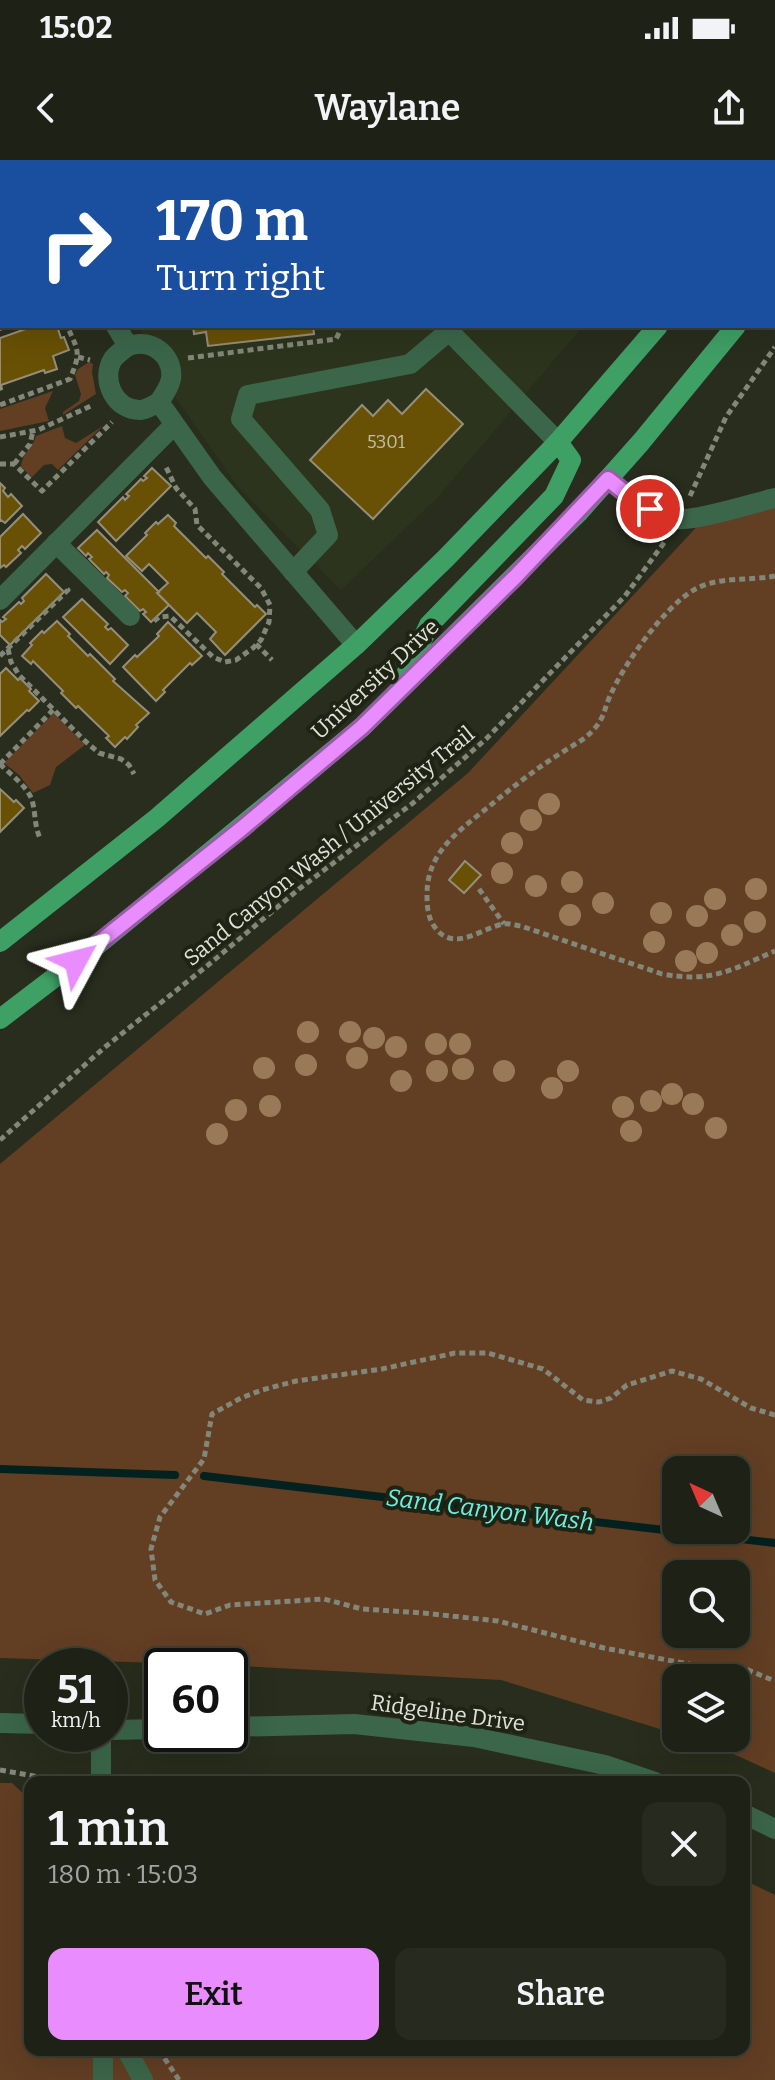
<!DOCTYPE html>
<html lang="en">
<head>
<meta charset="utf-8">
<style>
  body { margin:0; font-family:Bitter,serif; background:#262a1f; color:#f1f3f6; height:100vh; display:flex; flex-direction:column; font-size:30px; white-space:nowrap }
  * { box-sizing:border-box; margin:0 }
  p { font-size:26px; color:#a1a4a1 }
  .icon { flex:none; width:44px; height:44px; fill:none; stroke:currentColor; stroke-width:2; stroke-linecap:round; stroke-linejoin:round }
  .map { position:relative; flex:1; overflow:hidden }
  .panel { position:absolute; left:24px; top:1616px; width:726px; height:280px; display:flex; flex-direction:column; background:#1e2216; border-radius:16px; box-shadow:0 8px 32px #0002,0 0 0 2px #3c3f35 }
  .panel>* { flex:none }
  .banner { position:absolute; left:0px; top:0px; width:776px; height:168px; box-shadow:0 8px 32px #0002,0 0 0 2px #3c3f35; background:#1a4fa0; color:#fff; overflow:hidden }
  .needle { width:52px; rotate:316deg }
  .fabs { position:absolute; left:662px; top:1296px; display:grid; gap:16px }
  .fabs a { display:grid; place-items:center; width:88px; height:88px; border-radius:16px; background:#1e2216; box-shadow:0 8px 32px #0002,0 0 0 2px #3c3f35; font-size:40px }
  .speed { position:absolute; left:24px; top:1488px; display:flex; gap:16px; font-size:40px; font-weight:700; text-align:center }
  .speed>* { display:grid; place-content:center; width:104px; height:104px; border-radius:50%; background:#1e2216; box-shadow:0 8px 32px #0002,0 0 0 2px #3c3f35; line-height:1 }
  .speed small { font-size:20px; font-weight:400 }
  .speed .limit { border:4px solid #111; border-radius:12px; background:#fff; color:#111 }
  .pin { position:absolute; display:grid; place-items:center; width:68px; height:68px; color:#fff; margin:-34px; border:4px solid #fff; border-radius:50%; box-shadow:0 2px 8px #0007 }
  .me { position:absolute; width:88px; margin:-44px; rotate:52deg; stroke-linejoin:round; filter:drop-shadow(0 0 6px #0008) }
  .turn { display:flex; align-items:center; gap:28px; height:168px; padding:0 24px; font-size:36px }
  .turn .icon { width:104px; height:104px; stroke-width:2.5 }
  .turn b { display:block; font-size:56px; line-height:68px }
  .round { display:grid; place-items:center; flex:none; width:84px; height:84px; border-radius:16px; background:#262a1f }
  .summary { display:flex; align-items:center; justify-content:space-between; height:136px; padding:0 24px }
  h1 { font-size:48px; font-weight:600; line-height:60px }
  .cta { display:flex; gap:16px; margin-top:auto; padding:16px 24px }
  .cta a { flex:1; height:92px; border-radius:16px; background:#e98dfe; color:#111; font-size:32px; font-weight:600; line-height:92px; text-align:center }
  .cta a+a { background:#262a1f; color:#f1f3f6 }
  .status { display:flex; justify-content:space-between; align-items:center; height:56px; padding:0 40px; background:#1e2216; direction:ltr }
  .status svg { height:22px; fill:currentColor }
  header { display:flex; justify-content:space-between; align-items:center; height:104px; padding:0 24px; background:#1e2216; font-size:36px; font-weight:600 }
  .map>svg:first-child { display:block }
  .built { fill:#2d341d }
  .green { fill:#623e23; fill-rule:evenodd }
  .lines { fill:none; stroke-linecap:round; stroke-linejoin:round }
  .stream { stroke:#03211e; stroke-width:8 }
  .building { fill:#685105; stroke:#958e7b; stroke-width:2 }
  .path { stroke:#83877a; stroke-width:5; stroke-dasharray:6 4; stroke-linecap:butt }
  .minor { stroke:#3b664a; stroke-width:20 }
  .major { stroke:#3fa066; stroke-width:20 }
  .tree { fill:#9a7959 }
  .route-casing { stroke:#975ca5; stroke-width:20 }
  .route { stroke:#e98dfe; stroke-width:14 }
  .labels { text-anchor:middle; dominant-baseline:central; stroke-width:8; stroke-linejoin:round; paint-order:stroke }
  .number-label { font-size:18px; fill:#c1bea3 }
  .street-label { font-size:22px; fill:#dfe2d8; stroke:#1e2313 }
  .water-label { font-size:24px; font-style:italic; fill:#6bf1e4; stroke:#1e2313 }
</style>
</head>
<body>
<div class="status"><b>15:02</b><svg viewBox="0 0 49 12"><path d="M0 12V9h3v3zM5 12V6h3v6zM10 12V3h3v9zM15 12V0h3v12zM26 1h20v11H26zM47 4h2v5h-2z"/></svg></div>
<header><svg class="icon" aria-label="back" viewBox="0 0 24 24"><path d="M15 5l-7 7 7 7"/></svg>Waylane<svg class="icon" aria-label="share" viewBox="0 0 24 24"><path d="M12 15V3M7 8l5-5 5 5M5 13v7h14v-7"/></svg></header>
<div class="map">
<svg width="775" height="1920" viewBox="0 0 775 1920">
  <rect width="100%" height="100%" fill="#282d1d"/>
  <g class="built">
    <polygon points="68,0 714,0 712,2 69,2"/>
    <polygon points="138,166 583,166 439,336 341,430 239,328 173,234"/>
  </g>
  <g class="green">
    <polygon points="89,202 93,204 92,212 96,234 63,255 63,252 79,241 81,234 75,215 78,209"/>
    <polygon points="53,231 45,248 49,261 0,271 0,249"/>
    <path d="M62 266 65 278 76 283 103 266 58 310 52 304 44 305 32 317 21 307C21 295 33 287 36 276Z"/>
    <path d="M775 342V1613L714 1585 690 1578H736V1518H676V1574L501 1520 223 1505 0 1498V1004L468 613 704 359ZM676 1310H736V1370H676ZM676 1414H736V1474H676Z"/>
    <polygon points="54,553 85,585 56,607 50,625 33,633 19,615 4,603"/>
    <polygon points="0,1623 12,1623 30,1640 30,1890 744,1890 744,1720 775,1735 775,1920 0,1920"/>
  </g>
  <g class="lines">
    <g class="stream">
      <polyline points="0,1309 175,1315"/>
      <polyline points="204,1316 775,1383"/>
    </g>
  </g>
  <g class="building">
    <rect x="144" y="0" width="100" height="2"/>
    <polygon points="0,20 2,26 2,71 0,72"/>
    <polygon points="2,140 2,166 10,166 0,170 0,141"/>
    <polygon points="34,166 57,166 61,178 64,177 69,190 53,196 57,209 45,213 44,210 1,225 2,229 0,230 0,178"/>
    <polygon points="193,166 313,166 314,174 208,186 206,172 194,174"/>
    <polygon points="426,229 463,264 373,359 310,300 362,245 373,256 388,240 402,254"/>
    <polygon points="152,308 171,326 116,381 98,362 123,337 125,340 129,336 126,334 141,319 143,321 147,318 144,316"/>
    <polygon points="0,323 5,328 3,331 8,337 11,334 22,346 5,363 1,360 0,361"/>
    <polygon points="23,354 41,373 25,389 22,386 18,390 21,393 6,407 4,405 0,408 0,377"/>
    <polygon points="168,355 176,363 174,366 206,398 208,396 224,412 222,414 255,447 257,445 266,454 225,495 210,479 216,472 197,453 187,463 157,433 168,423 149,404 142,411 126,396 147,375 145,373 156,362 158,364"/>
    <polygon points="97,370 159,432 157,433 169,445 151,462 143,454 146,452 143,449 140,451 125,436 128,433 125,430 122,432 107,418 109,415 106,412 104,414 89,399 92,397 88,393 86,396 78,388"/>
    <polygon points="46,414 64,432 10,485 0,475 0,460 2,462 6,459 3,457 19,442 21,444 24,441 22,438"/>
    <polygon points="82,439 108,464 105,467 108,470 111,468 128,485 110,504 63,457"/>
    <polygon points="57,461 70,474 68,476 88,496 90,494 115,519 113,521 149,553 136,565 138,567 127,579 125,577 115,587 106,578 109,576 78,546 76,548 61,533 63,531 33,501 31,504 22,496 32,485 30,483 42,471 44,473"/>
    <polygon points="168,462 202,496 192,505 190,503 163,530 165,532 156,541 123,507 135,495 137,497 159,476 157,474"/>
    <polygon points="6,508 18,520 20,518 31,529 29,531 39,541 29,551 27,550 0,576 0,514"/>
    <polygon points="0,629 14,642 16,640 24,648 0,672"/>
    <polygon points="465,701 481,715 464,733 449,720"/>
  </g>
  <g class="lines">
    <g class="path">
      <polyline points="290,0 290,2"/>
      <polyline points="78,197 90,200"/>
      <polyline points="188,198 336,179 342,167 351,166"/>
      <path d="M0 245 70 219C81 192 79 192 67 166"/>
      <polyline points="0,277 38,270 93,245"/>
      <polyline points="0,304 14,304 42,331 112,262"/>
      <polyline points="14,304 30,284 33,271"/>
      <polyline points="690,336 726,257 775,187"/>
      <path d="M775 416C749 421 715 416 692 431 663 449 624 504 610 536 604 549 605 556 595 568 585 580 573 585 561 593 537 608 514 626 492 644 462 669 427 690 427 734 427 749 428 762 440 773 458 789 483 768 503 764 508 763 515 765 521 766L662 814C712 823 731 810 775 791"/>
      <polyline points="154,461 159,457 170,456 213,497 225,502 236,500 253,488 261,480 269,462 270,445 261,428 197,365 195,349 176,328 166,307"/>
      <polyline points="256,484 272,500"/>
      <polyline points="8,489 11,502 19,515 85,581 99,593 121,599 129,605 134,614"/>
      <polyline points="0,496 68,430 65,427"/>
      <path d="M0 604C10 614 27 626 32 640 36 654 34 667 41 680"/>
      <polyline points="0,604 53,550"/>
      <polyline points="479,729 504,764"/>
      <polyline points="0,980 105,887 207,806 299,729 413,643 486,579 625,436 666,380"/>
      <polyline points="775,1255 751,1248 701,1219 672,1211 627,1225 611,1238 599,1242 583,1240 543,1209 488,1193 455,1193 382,1209 296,1221 262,1230 241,1238 212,1254 204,1299 160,1357 151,1389 155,1420 171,1442 205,1454 230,1445 324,1439 362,1449 423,1453 498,1461 604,1488 694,1505 743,1508 775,1521"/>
      <polyline points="0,1610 34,1616 44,1622"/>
      <polyline points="159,1890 179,1920"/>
    </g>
    <g class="minor">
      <polyline points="48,0 49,2"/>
      <polyline points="129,0 129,2"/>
      <polyline points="344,0 345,2"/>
      <polyline points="446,0 446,2"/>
      <polyline points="584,0 584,2"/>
      <polyline points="648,2 650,0"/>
      <polyline points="0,130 2,129"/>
      <path d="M116 166 128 186C150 178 174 194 171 219 169 228 164 235 159 242L212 317 356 485"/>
      <polyline points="444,166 558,282"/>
      <path d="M128 186C123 190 117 194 113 199 100 220 115 251 141 250 147 249 154 245 159 242"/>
      <path d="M608 319C628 335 652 355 678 359 697 361 753 343 775 338"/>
      <polyline points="56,383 130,456"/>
      <polyline points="293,412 328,375 320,350 241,259 248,235 410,204 449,171"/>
      <polyline points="0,440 174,265"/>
      <polyline points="0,1563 42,1564"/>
      <polyline points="230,1567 354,1564 474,1577 605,1605 655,1622"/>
      <polyline points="110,1570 162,1569"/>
      <polyline points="101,1622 101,1574"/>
      <polyline points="744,1654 775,1669"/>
      <polyline points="127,1890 143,1920"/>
      <polyline points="103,1920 103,1890"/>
    </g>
    <g class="major">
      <polyline points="774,14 775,12"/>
      <polyline points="774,117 775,116"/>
      <polyline points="402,523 429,465 554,336 571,300 558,282"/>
      <polyline points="0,782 157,658 356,485 446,398 558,282 658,166"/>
      <polyline points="0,859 101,782 362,567 578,353 641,282 736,166"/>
    </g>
  </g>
  <g class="tree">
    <circle cx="549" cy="644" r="11"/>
    <circle cx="531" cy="660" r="11"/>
    <circle cx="512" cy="683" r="11"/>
    <circle cx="502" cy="713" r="11"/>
    <circle cx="572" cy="722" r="11"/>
    <circle cx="536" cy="726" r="11"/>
    <circle cx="756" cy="729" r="11"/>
    <circle cx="715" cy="739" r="11"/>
    <circle cx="603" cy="743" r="11"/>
    <circle cx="661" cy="753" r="11"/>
    <circle cx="570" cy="755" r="11"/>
    <circle cx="697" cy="756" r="11"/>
    <circle cx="755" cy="762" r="11"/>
    <circle cx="732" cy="775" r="11"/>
    <circle cx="654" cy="782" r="11"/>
    <circle cx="707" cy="793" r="11"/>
    <circle cx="686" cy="801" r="11"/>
    <circle cx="308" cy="872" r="11"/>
    <circle cx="350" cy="872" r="11"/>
    <circle cx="374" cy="878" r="11"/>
    <circle cx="436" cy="884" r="11"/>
    <circle cx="460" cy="884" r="11"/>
    <circle cx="396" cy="887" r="11"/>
    <circle cx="357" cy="898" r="11"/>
    <circle cx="306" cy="905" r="11"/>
    <circle cx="264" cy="908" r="11"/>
    <circle cx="463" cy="909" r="11"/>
    <circle cx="437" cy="911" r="11"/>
    <circle cx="504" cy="911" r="11"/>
    <circle cx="568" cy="911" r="11"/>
    <circle cx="401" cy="921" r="11"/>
    <circle cx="552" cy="928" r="11"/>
    <circle cx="672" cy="934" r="11"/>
    <circle cx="651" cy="941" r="11"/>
    <circle cx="693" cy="944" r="11"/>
    <circle cx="270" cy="946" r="11"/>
    <circle cx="623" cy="947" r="11"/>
    <circle cx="236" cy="950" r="11"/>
    <circle cx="716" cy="968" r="11"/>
    <circle cx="631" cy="971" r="11"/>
    <circle cx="217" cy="974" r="11"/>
  </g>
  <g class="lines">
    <g class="route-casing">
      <polyline id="route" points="76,801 241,669 362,567 515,417 608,319 624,332 650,349"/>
    </g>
    <use href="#route" class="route"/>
  </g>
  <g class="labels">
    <g class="number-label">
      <text x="386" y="282">5301</text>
    </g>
    <g class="street-label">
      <text transform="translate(375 519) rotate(-43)">University Drive</text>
      <text transform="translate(329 686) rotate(-39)">Sand Canyon Wash / University Trail</text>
      <text transform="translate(448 1553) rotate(8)">Ridgeline Drive</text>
    </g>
    <g class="water-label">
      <text transform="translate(490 1350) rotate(7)">Sand Canyon Wash</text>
    </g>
  </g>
</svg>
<div class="fabs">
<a><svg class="needle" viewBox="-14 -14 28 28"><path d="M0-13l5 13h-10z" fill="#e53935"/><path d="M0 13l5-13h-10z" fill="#a1a4a1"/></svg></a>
<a><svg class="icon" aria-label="search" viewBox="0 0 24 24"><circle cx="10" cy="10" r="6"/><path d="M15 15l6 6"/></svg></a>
<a><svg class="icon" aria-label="layers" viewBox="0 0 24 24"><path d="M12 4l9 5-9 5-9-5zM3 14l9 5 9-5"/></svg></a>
</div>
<div class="speed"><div>51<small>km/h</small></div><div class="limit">60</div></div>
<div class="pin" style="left:650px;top:349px;background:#d93025"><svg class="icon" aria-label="arrive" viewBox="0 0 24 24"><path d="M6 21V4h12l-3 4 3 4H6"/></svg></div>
<svg class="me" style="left:76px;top:801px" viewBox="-20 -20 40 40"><path d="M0-17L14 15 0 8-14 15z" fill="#e98dfe" stroke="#fff" stroke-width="4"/></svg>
<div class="banner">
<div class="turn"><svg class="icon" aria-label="right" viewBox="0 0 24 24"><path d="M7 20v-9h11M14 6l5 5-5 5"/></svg><div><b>170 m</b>Turn right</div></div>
</div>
<section class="panel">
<div class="summary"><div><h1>1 min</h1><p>180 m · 15:03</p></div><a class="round"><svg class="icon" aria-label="close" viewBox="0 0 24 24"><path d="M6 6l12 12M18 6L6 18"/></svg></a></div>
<div class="cta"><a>Exit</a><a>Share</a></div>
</section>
</div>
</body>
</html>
